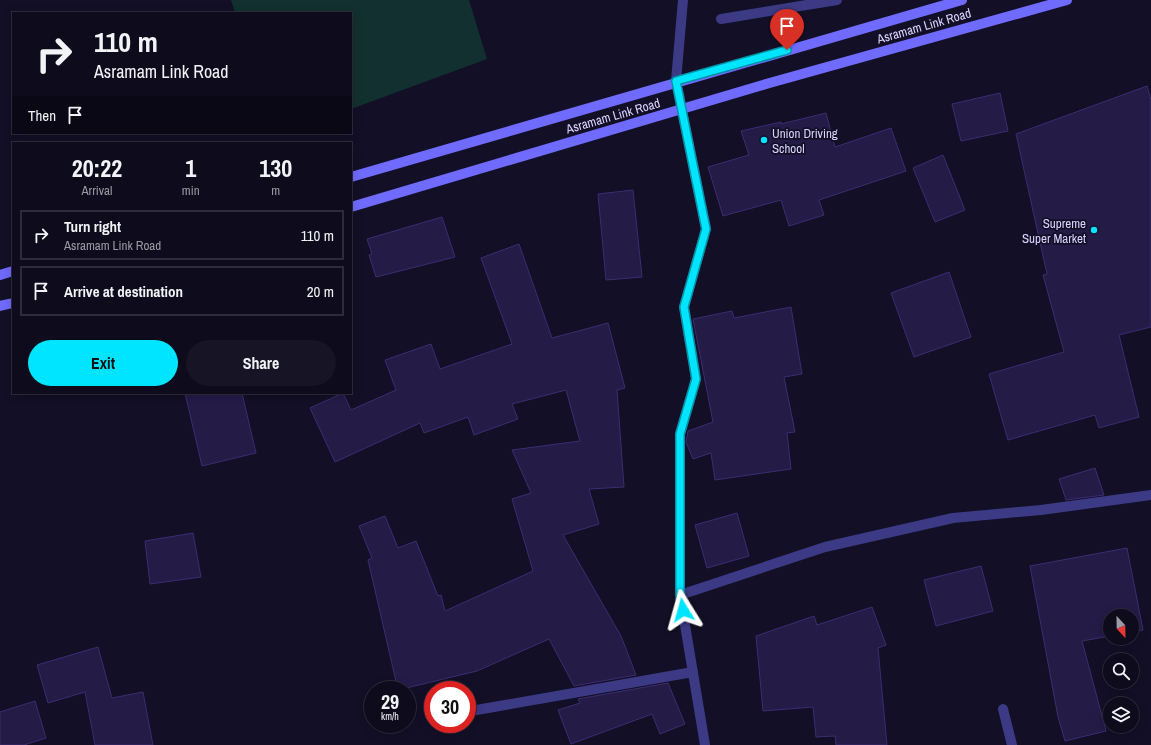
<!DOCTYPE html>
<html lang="en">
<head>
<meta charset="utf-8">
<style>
  body { margin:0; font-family:"Archivo Narrow",sans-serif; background:#171425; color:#f1f3f6; height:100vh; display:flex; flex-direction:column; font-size:15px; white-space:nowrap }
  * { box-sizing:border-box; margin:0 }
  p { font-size:13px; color:#9b9ba3 }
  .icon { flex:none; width:22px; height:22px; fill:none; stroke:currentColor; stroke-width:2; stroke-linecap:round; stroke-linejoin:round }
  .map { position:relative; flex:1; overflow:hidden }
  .sheet { position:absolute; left:12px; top:142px; width:340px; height:252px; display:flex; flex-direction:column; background:#0e0b1c; border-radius:0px; box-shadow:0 2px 10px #0003,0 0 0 1px #2e2b3b }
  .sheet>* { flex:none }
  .banner { position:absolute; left:12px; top:12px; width:340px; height:122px; border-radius:0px; box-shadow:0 2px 10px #0003,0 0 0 1px #2e2b3b; background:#0e0b1c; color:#f1f3f6; overflow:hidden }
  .needle { width:26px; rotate:158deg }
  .tools { position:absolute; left:1103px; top:609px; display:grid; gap:8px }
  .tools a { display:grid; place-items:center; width:36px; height:36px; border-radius:50%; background:#0e0b1c; box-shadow:0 2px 10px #0003,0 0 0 1px #2e2b3b; font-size:20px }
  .speed { position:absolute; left:364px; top:681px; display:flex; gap:8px; font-size:20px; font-weight:700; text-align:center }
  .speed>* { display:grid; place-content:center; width:52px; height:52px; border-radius:50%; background:#0e0b1c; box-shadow:0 2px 10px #0003,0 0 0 1px #2e2b3b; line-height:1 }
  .speed small { font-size:10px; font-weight:400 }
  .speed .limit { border:6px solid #d22; background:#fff; color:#111 }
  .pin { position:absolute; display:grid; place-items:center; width:34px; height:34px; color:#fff; margin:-41px -17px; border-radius:50% 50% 50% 0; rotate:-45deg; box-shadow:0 0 4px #0007 }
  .pin .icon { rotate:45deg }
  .me { position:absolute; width:44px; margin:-22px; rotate:352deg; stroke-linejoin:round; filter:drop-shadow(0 0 3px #0008) }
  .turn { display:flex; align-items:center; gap:14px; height:84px; padding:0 16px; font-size:18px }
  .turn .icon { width:52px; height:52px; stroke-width:2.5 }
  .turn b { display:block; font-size:28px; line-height:34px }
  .then { display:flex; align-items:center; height:38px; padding:0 16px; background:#0003; gap:8px; font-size:15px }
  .eta { display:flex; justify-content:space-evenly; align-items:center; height:68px; text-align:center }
  .eta b { font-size:24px; font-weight:700; line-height:28px }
  .action { display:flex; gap:8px; margin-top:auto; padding:8px 16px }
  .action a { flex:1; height:46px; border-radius:24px; background:#00e5ff; color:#111; font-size:16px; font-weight:700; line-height:46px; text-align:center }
  .action a+a { background:#171425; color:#f1f3f6 }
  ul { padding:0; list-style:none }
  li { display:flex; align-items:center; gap:12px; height:50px; margin:0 8px 6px; padding:0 8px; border:2px solid #2e2b3b; border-radius:0px }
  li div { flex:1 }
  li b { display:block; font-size:15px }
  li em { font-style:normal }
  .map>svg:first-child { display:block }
  .green { fill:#12302f }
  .building { fill:#241b47; stroke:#3b2d73 }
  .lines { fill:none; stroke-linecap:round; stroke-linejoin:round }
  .street { stroke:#3d3a85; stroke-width:10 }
  .secondary { stroke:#6f6bff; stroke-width:10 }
  .route-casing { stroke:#0095a6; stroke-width:10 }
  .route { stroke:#00e5ff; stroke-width:7 }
  .poi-dot { fill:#00e5ff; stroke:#130f26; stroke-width:1.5 }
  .labels { text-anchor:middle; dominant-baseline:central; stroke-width:3.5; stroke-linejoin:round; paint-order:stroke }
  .street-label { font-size:13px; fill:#d9d4ff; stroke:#130f26 }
  .poi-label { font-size:13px; fill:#d9d4ff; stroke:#130f26; text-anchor:start }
</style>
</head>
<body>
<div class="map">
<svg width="1151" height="745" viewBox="0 0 1151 745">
  <rect width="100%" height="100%" fill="#130f26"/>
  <polygon class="green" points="231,0 469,0 487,59 351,109 351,13 235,13"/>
  <g class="building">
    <polygon points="1147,86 1151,100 1151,327 1119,335 1139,417 1099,428 1095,415 1008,440 989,374 1064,352 1043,275 1047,274 1016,134"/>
    <polygon points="1000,93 1008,131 961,141 952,104"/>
    <polygon points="826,113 835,147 891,128 906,171 819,200 824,215 789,226 781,200 723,216 708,167 749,155 741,131 781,122 781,124"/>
    <polygon points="943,155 965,210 935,222 913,168"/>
    <polygon points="633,190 642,277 606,280 598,194"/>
    <polygon points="442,217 455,257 376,277 369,255 372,254 367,239"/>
    <polygon points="519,244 552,338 608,323 625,388 617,390 624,487 589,489 599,524 563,535 621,636 636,675 574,686 549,639 477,671 398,690 368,560 372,558 359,526 385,516 398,548 416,541 438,596 441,595 445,611 533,571 512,499 531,493 512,450 580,441 566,390 512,404 518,419 474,435 468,417 424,433 420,423 335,462 310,408 343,393 351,410 396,390 385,360 431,344 440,369 512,344 481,258"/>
    <polygon points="949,272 971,337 914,357 891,293"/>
    <polygon points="791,307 802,374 784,377 795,432 787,433 791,469 715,480 711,453 693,459 686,442 688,431 713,422 693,319 732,311 734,318"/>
    <polygon points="185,393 242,393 256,453 202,466"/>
    <polygon points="1095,468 1104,495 1066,500 1059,479"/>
    <polygon points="737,513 749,556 707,568 695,525"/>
    <polygon points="193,533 201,577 150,584 145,541"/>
    <polygon points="1127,548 1143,630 1132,632 1132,616 1110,616 1110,636 1082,641 1106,731 1065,741 1058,717 1030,566"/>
    <polygon points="981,566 993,611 936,626 924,580"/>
    <polygon points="872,607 886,645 878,648 887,745 836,745 835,736 816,737 813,707 763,711 756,636 814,616 817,625"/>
    <polygon points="98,647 112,698 143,692 153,745 95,745 85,692 48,703 37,665"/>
    <polygon points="668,683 685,724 660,734 652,714 571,744 558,710 580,703 578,699"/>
    <polygon points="35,701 46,738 24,745 0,745 0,712"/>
  </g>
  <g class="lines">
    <g class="street">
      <polyline points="683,0 676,81 706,229 684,307 696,379 680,434 680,595 705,745"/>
      <polyline points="721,19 837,0"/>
      <polyline points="680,595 825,547 953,518 1041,510 1151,495"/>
      <polyline points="1003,709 1012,745"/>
      <polyline points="471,711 693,672"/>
    </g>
    <g class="secondary">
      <polyline points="351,177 962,0"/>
      <polyline points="351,207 766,84 1067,0"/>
      <polyline points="0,275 13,271"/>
      <polyline points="0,306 13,303"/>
    </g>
  </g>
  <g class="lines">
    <g class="route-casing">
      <polyline id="route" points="683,610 680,595 680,434 696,379 684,307 706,229 676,81 787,50"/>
    </g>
    <use href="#route" class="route"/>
  </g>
  <g class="poi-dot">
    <circle cx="764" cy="140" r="4"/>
    <circle cx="1094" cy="230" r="4"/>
  </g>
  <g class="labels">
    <g class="street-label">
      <text transform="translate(924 26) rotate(-16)">Asramam Link Road</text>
      <text transform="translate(613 116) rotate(-16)">Asramam Link Road</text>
    </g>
    <g class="poi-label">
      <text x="772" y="133">Union Driving<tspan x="772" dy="15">School</tspan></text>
      <text x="1086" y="223" text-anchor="end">Supreme<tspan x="1086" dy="15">Super Market</tspan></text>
    </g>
  </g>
</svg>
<div class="tools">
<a><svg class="needle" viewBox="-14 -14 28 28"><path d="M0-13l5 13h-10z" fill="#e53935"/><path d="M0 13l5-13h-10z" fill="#9b9ba3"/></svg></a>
<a><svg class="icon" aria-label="search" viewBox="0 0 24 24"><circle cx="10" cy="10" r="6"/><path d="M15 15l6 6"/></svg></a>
<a><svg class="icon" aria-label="layers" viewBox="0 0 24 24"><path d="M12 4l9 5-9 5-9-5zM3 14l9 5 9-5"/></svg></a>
</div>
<div class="speed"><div>29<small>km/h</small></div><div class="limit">30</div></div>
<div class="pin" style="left:787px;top:50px;background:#d93025"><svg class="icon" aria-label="arrive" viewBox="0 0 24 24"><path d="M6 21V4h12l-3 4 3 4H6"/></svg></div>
<svg class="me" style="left:683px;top:610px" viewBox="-20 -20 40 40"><path d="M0-17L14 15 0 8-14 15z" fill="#00e5ff" stroke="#fff" stroke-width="4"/></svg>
<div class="banner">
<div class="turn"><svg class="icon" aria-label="right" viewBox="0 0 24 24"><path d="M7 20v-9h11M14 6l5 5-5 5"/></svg><div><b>110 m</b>Asramam Link Road</div></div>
<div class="then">Then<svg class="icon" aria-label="arrive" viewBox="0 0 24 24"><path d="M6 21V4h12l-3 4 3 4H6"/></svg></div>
</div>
<section class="sheet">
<div class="eta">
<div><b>20:22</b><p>Arrival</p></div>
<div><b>1</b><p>min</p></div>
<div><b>130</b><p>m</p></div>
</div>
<ul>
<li><svg class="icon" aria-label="right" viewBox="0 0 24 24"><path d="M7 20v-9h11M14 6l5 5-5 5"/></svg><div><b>Turn right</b><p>Asramam Link Road</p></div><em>110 m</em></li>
<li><svg class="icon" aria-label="arrive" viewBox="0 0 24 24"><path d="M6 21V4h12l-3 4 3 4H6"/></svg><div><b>Arrive at destination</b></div><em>20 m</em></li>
</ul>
<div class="action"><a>Exit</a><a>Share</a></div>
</section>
</div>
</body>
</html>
